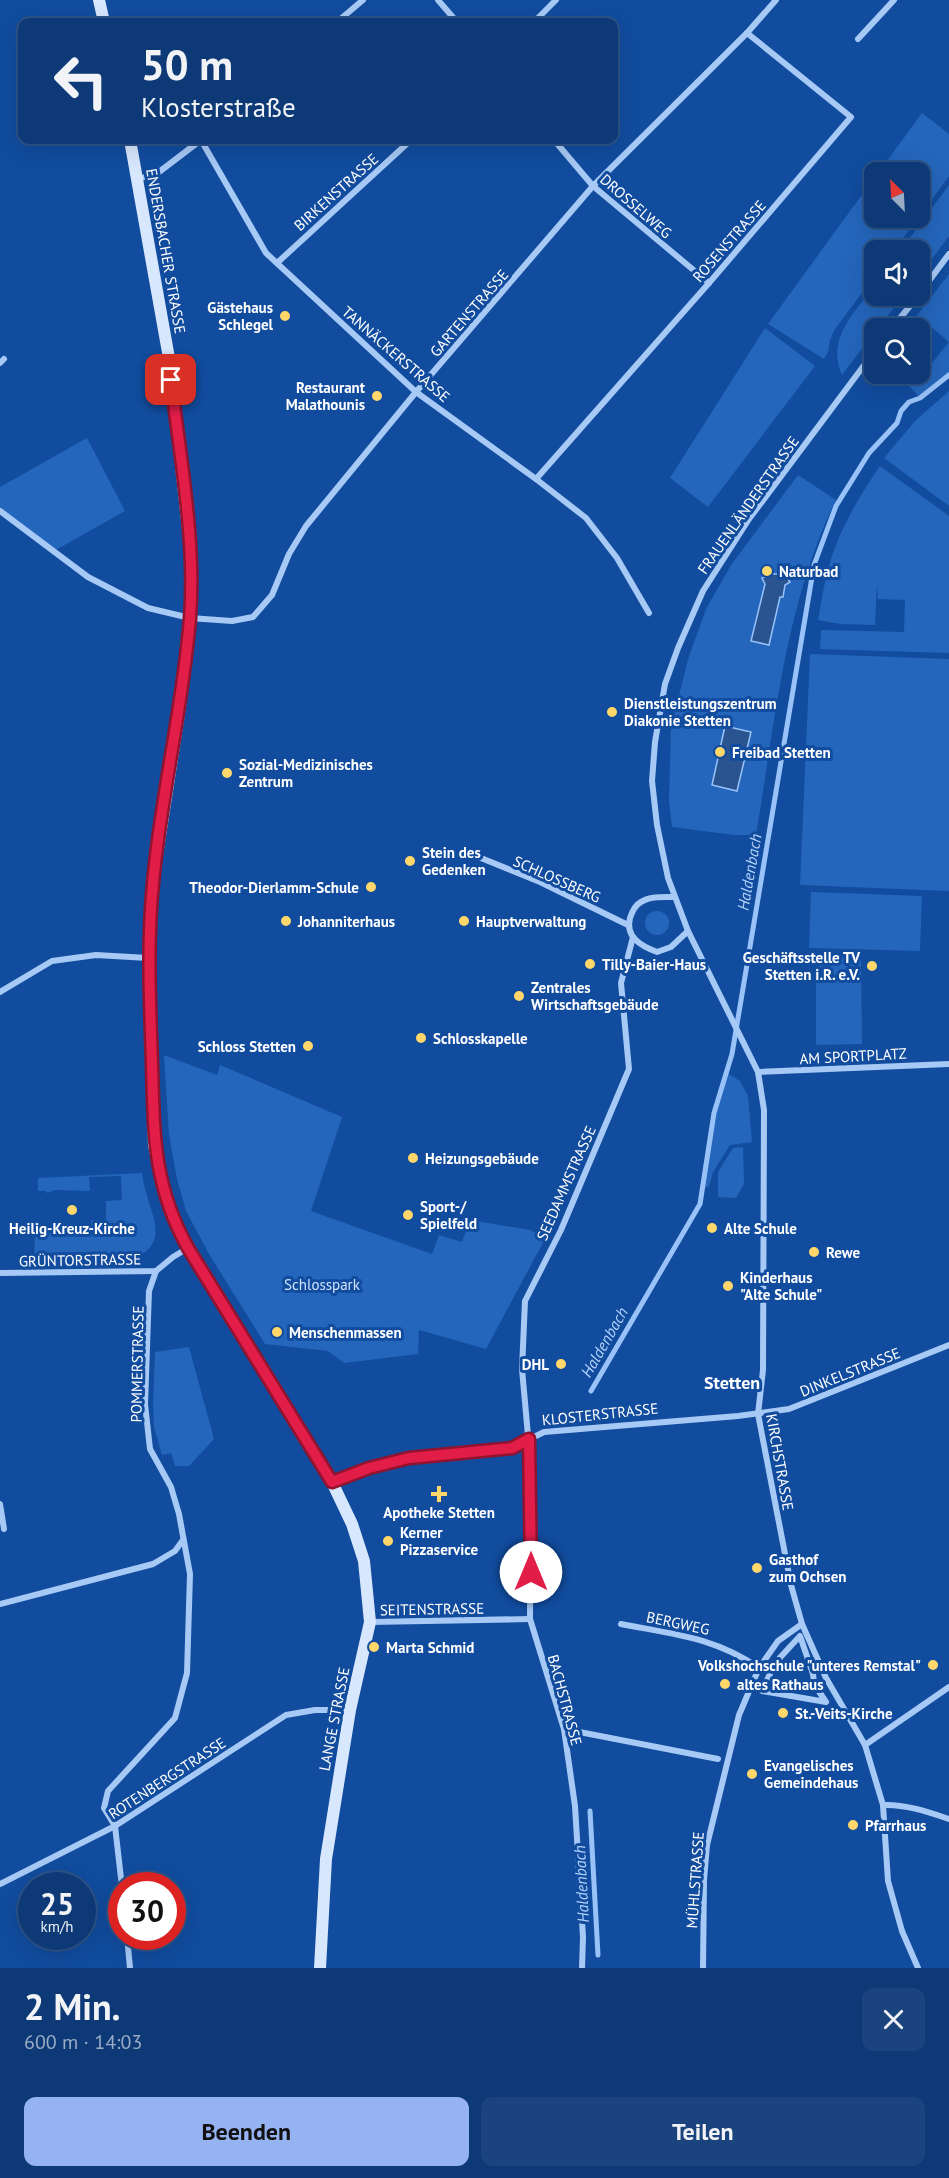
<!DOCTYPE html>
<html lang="de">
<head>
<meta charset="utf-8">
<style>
  body { margin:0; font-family:"PT Sans",sans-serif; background:#1b447e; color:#f1f3f6; height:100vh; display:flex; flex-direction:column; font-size:22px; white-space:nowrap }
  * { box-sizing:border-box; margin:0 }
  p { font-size:20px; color:#9aacc5 }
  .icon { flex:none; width:33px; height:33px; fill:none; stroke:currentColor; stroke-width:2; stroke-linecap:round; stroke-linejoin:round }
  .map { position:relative; height:1968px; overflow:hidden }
  .side { display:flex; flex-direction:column; background:#0d3976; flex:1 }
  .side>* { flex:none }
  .hud { position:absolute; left:18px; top:18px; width:600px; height:126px; border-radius:12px; box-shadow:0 6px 24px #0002,0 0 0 2px #2d5388; background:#0d3976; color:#f1f3f6; overflow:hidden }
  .needle { width:39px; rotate:336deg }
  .buttons { position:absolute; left:864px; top:162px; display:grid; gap:12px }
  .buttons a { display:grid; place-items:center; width:66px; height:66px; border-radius:12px; background:#0d3976; box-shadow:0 6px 24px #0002,0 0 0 2px #2d5388; font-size:30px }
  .speed { position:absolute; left:18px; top:1872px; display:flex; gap:12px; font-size:30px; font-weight:700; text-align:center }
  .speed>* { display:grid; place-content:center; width:78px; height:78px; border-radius:50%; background:#0d3976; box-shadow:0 6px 24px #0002,0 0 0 2px #2d5388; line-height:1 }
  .speed small { font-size:15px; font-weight:400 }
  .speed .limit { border:9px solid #d22; background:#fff; color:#111 }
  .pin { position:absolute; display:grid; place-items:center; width:51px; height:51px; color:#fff; margin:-26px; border-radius:12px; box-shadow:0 3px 9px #0006 }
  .me { position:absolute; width:66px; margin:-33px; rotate:0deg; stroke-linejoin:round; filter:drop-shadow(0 0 4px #0008) }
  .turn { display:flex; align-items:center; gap:21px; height:126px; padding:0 24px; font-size:27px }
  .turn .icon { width:78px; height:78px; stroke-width:2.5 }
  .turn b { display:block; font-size:42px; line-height:51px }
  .round { display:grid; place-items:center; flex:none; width:63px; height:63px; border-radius:12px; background:#1b447e }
  .summary { display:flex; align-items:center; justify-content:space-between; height:102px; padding:0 24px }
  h1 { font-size:36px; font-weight:700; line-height:45px }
  .button { display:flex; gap:12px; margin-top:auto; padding:12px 24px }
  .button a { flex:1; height:69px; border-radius:12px; background:#95b2f1; color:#111; font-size:24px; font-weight:700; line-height:69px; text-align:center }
  .button a+a { background:#1b447e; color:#f1f3f6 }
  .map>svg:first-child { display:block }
  .green { fill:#2466bc }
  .water { fill:#295490; stroke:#99c3f8; stroke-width:1.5 }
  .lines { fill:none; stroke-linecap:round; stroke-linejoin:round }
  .stream { stroke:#99c3f8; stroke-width:5 }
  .street { stroke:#a7c9f5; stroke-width:6 }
  .secondary { stroke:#d7e7fd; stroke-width:12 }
  .route-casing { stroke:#92132f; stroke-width:15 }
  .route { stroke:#e11d48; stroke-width:10 }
  .poi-dot { fill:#ffd76b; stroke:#114c9e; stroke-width:2 }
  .labels { text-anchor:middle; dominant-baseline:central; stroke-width:6; stroke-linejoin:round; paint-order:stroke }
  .street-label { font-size:15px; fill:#fff; stroke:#114c9e }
  .poi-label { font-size:15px; font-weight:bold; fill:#fff; stroke:#114c9e; text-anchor:start }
  .park-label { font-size:15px; fill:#d0e4fe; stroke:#114c9e }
  .water-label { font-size:16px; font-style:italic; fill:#b4d3fb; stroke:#114c9e }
  .quarter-label { font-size:18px; font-weight:bold; fill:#fff; stroke:#114c9e }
</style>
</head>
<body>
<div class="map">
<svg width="949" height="1968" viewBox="0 0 949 1968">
  <rect width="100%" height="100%" fill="#114c9e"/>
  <g class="green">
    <polygon points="922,113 949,134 949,176 920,216 920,172 879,172"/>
    <polygon points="874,178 874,218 918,218 894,250 874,250 874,277 835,329 830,340 828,352 824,359 768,324"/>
    <polygon points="949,185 949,236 920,275 920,250 901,250"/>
    <polygon points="949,274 949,375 920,398 899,374 920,374 920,362 928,368 949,342 930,326 915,318"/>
    <path d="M874 286V296H903L878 328H874V333L842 375C826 338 854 314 874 286Z"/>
    <polygon points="765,328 815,366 708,507 670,478"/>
    <polygon points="949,391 949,506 884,458 915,421"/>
    <polygon points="87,438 125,511 54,551 0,511 0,487"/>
    <path d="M880 466 949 516V653L820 649 821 630 904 632 905 600 878 599 877 584 875 625 840 624 818 620C821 605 823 589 827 574 836 535 858 498 880 466Z"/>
    <path d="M798 475 836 500C785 603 775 723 756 835H734L672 827 669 801 671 727 689 656 707 607 731 565Z"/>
    <polygon points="810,654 949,659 949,891 800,885"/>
    <polygon points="811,892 922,896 920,951 809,948"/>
    <circle cx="657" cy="923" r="12"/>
    <polygon points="816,957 861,957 862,1044 816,1045"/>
    <polygon points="164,1055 217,1075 220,1065 342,1117 311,1211 432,1254 439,1235 462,1242 470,1220 530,1230 546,1237 486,1349 419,1330 418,1354 344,1363 328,1351 265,1344 209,1254 186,1211 177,1179 169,1135"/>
    <polygon points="724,1071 740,1081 748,1096 752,1142 730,1145 713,1172 709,1187 700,1189 710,1132"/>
    <polygon points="743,1147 744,1184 736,1198 718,1197 718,1172 733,1148"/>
    <path d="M142 1173C144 1190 150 1204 154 1219 165 1263 116 1261 88 1263V1252L49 1253 48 1264H34L35 1231 52 1233 54 1227 91 1226V1220H106V1201L122 1200 121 1176 89 1177 90 1191 54 1190 47 1193 46 1191H38V1178Z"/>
    <polygon points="189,1347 214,1439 189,1466 175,1466 171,1453 162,1455 154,1427 153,1403 155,1352"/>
  </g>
  <g class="water">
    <polygon points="771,574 784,574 790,582 785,585 783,597 780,597 769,645 751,641 765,584 762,578"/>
    <polygon points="725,726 751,732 737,791 712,785"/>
  </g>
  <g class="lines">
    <g class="stream">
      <polyline points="591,1391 700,1204 714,1113 732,1054 814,565 836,506 869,453 897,423 901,411 909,402 920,398 949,375"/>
      <polyline points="590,1811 598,1955"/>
    </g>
    <g class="street">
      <polyline points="438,0 457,22"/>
      <polyline points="337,22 363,0"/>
      <polyline points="534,22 556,0"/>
      <polyline points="858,39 894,0"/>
      <polyline points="201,140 266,253 416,392 536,479 586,518 617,558 649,613"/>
      <polyline points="554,140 593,186 709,283"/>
      <polyline points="139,179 159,172 201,140"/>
      <polyline points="277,263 411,140"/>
      <polyline points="920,293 949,254"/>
      <polyline points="892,328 918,296"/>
      <polyline points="874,352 749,519 703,591 678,648 665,684 655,742 652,781 657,825 668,878 688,931 758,1072 764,1110 763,1370 758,1414 791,1585 802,1624 826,1678 865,1745 883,1805 888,1881 902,1931 918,1968"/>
      <polyline points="0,363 4,359"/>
      <polyline points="536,479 709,283 851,117 747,33"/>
      <polyline points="0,511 88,577 148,608 190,618 232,621 253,617 272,595 289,554 306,526 416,392 593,186 747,33 776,0"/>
      <polyline points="476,856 540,882 628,925"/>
      <path d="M674 897C663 897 650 896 641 902 635 905 632 912 630 918 625 937 641 946 657 952L671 947 688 931"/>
      <polyline points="0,992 52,961 96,955 148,958"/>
      <polyline points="758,1072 949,1064"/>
      <polyline points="0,1273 156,1271 173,1257 188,1248"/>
      <polyline points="333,1482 369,1468 409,1458 512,1448 544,1432 738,1416 789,1409 949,1345"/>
      <polyline points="0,1504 4,1529"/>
      <polyline points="0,1604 153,1564 175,1551 183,1540"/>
      <polyline points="370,1622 530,1619"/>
      <path d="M621 1624C672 1634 715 1637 759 1668"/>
      <polygon points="800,1636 813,1674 814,1684 826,1702 762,1691 775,1663"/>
      <polyline points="564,1729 718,1759"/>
      <polyline points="865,1745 949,1687"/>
      <path d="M883 1805C905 1804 928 1812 949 1819"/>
      <polyline points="0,1884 115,1826 286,1715 315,1710 350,1710"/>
      <polyline points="122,1887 115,1826 104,1808 108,1791 175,1718 187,1673 190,1574 179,1514 171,1487 150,1449 145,1404 149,1291 156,1271"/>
      <polyline points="127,1936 130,1968"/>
      <polyline points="582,1968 583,1937 575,1806 564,1729 530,1619 531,1469 522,1369 525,1301 561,1230 629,1069 621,983 633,937"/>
      <polyline points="703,1968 704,1880 707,1845 739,1715 759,1668 778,1641 802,1624"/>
    </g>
    <g class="secondary">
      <polyline points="99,0 104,22"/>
      <polyline points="130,140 169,358 190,547 190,618 180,707 153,881 148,958 154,1145 164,1193 177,1228 332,1482 352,1524 364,1561 370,1622 350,1710 326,1859 320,1968"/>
    </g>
  </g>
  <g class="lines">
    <g class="route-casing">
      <path id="route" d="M171 380C180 457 196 541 190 618 183 707 161 794 153 883 147 944 150 1003 152 1064 154 1134 153 1185 188 1248L332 1482 369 1468 409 1458 512 1448 529 1439 531 1572"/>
    </g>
    <use href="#route" class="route"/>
  </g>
  <g class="poi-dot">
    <circle cx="285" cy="316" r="6"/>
    <circle cx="377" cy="396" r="6"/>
    <circle cx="767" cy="571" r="6"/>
    <circle cx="612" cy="712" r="6"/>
    <circle cx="720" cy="752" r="6"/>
    <circle cx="227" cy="773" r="6"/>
    <circle cx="410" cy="861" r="6"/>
    <circle cx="371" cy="887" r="6"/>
    <circle cx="286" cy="921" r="6"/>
    <circle cx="464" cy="921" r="6"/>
    <circle cx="590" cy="964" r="6"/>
    <circle cx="872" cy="966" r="6"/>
    <circle cx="519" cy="996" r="6"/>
    <circle cx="421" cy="1038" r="6"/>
    <circle cx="308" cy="1046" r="6"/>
    <circle cx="413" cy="1158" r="6"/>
    <circle cx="72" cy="1210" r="6"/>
    <circle cx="408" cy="1215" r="6"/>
    <circle cx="712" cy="1228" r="6"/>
    <circle cx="814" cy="1252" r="6"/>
    <circle cx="728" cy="1286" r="6"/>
    <circle cx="277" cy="1332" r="6"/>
    <circle cx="561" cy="1364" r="6"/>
    <path d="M436 1485h6v6h6v6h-6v6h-6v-6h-6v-6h6z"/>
    <circle cx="388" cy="1541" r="6"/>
    <circle cx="757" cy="1568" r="6"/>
    <circle cx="374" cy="1647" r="6"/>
    <circle cx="933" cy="1665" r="6"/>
    <circle cx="725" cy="1684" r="6"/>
    <circle cx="783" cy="1713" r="6"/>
    <circle cx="752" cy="1774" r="6"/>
    <circle cx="853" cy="1825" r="6"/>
  </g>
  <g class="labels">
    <g class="street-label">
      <text transform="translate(336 192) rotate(-42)">BIRKENSTRASSE</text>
      <text transform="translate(636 206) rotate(41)">DROSSELWEG</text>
      <text transform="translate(729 241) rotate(-49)">ROSENSTRASSE</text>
      <text transform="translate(166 251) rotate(80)">ENDERSBACHER STRASSE</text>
      <text transform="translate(469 313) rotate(-49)">GARTENSTRASSE</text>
      <text transform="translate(396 354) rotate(41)">TANNÄCKERSTRASSE</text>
      <text transform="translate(748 505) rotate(-55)">FRAUENLÄNDERSTRASSE</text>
      <text transform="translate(557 879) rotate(24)">SCHLOSSBERG</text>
      <text transform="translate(853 1056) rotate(-3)">AM SPORTPLATZ</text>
      <text transform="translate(566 1183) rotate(-66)">SEEDAMMSTRASSE</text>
      <text transform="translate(80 1260) rotate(-1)">GRÜNTORSTRASSE</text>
      <text transform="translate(137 1364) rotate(-89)">POMMERSTRASSE</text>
      <text transform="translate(850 1372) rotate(-22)">DINKELSTRASSE</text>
      <text transform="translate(600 1414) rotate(-6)">KLOSTERSTRASSE</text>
      <text transform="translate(780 1462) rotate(80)">KIRCHSTRASSE</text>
      <text transform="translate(432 1609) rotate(-1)">SEITENSTRASSE</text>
      <text transform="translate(678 1623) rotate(12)">BERGWEG</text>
      <text transform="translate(565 1700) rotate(75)">BACHSTRASSE</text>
      <text transform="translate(334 1719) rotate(-79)">LANGE STRASSE</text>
      <text transform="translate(167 1778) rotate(-33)">ROTENBERGSTRASSE</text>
      <text transform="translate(695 1880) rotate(-86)">MÜHLSTRASSE</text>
    </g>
    <g class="poi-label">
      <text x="273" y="307" text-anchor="end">Gästehaus<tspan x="273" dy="17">Schlegel</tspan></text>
      <text x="365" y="387" text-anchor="end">Restaurant<tspan x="365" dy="17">Malathounis</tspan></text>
      <text x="779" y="571">Naturbad</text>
      <text x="624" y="703">Dienstleistungszentrum<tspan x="624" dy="17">Diakonie Stetten</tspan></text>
      <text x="732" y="752">Freibad Stetten</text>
      <text x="239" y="764">Sozial-Medizinisches<tspan x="239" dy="17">Zentrum</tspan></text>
      <text x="422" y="852">Stein des<tspan x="422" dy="17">Gedenken</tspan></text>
      <text x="359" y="887" text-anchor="end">Theodor-Dierlamm-Schule</text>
      <text x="298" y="921">Johanniterhaus</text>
      <text x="476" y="921">Hauptverwaltung</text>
      <text x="860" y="957" text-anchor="end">Geschäftsstelle TV<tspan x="860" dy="17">Stetten i.R. e.V.</tspan></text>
      <text x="602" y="964">Tilly-Baier-Haus</text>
      <text x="531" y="987">Zentrales<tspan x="531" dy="17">Wirtschaftsgebäude</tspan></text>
      <text x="433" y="1038">Schlosskapelle</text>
      <text x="296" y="1046" text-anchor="end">Schloss Stetten</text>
      <text x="425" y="1158">Heizungsgebäude</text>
      <text x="420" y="1206">Sport-/<tspan x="420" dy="17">Spielfeld</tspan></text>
      <text x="72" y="1228" text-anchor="middle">Heilig-Kreuz-Kirche</text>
      <text x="724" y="1228">Alte Schule</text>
      <text x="826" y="1252">Rewe</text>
      <text x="740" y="1277">Kinderhaus<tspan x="740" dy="17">"Alte Schule"</tspan></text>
      <text x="289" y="1332">Menschenmassen</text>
      <text x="549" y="1364" text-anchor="end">DHL</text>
      <text x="439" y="1512" text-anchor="middle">Apotheke Stetten</text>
      <text x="400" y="1532">Kerner<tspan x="400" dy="17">Pizzaservice</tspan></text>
      <text x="769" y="1559">Gasthof<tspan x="769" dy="17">zum Ochsen</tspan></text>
      <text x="386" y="1647">Marta Schmid</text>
      <text x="921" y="1665" text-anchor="end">Volkshochschule "unteres Remstal"</text>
      <text x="737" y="1684">altes Rathaus</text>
      <text x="795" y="1713">St.-Veits-Kirche</text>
      <text x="764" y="1765">Evangelisches<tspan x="764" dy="17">Gemeindehaus</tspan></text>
      <text x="865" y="1825">Pfarrhaus</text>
    </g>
    <g class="park-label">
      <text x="322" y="1284">Schlosspark</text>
    </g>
    <g class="water-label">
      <text transform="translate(749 872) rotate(-80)">Haldenbach</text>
      <text transform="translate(604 1342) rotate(-60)">Haldenbach</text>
      <text transform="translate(581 1884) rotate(-93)">Haldenbach</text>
    </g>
    <g class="quarter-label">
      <text x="732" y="1382">Stetten</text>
    </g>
  </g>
</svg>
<div class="buttons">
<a><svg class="needle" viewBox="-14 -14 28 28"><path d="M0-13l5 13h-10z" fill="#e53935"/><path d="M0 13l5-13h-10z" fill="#9aacc5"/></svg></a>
<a><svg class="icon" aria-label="sound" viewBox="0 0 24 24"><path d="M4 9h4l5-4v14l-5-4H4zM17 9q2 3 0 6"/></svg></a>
<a><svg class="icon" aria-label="search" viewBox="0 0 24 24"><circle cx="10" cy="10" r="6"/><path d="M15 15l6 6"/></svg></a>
</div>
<div class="speed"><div>25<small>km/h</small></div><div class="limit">30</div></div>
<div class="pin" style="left:171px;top:380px;background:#d93025"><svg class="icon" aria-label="arrive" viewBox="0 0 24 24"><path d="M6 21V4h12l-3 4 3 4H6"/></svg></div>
<svg class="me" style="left:531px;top:1572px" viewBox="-20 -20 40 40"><circle r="19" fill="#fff"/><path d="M0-13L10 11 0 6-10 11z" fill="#e11d48"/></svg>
<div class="hud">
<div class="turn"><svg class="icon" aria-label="left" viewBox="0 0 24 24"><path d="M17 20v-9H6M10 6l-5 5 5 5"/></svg><div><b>50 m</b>Klosterstraße</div></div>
</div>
</div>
<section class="side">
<div class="summary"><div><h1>2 Min.</h1><p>600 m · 14:03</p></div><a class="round"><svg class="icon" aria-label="close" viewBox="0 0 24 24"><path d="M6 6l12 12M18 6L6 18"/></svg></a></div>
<div class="button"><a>Beenden</a><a>Teilen</a></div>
</section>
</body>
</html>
